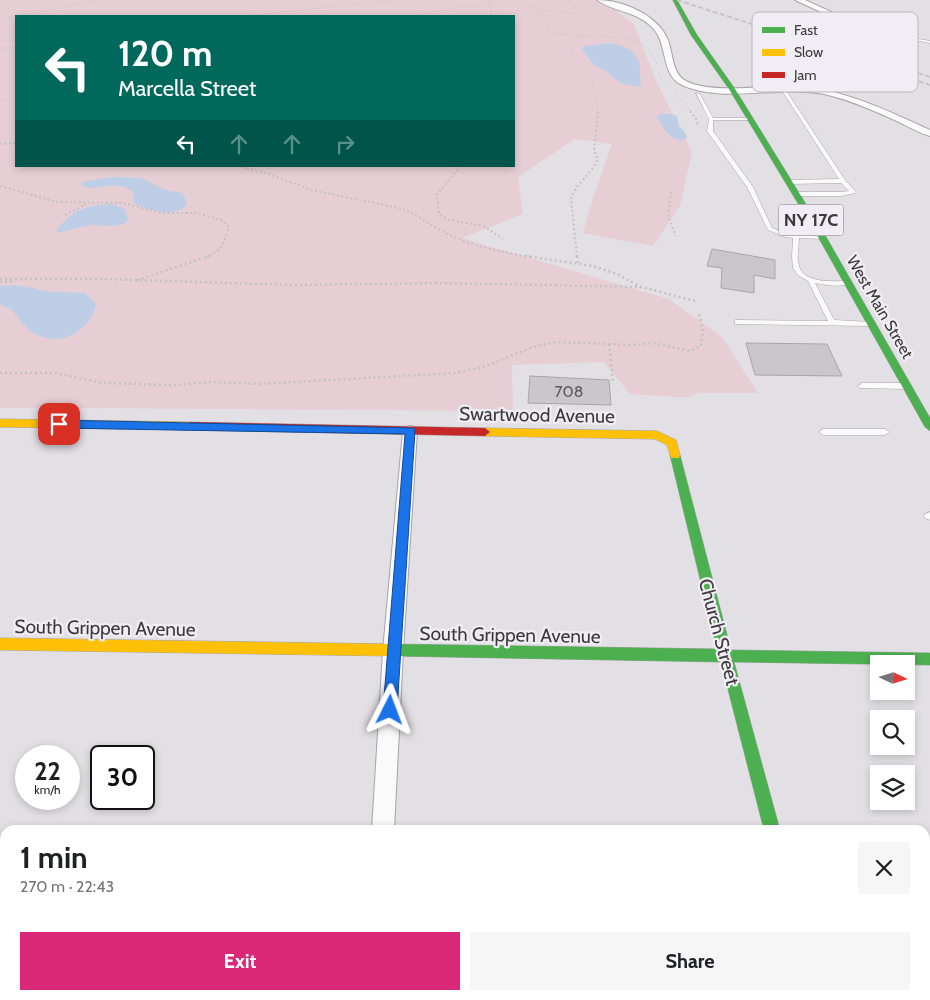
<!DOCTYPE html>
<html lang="en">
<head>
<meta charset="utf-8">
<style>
  body { margin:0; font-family:Cabin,sans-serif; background:#f6f6f6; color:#202124; height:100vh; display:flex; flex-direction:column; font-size:19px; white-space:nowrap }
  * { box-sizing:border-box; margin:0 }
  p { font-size:16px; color:#757577 }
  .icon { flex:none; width:28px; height:28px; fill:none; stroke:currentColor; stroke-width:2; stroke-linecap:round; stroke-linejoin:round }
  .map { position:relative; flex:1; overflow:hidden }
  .panel { position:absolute; left:0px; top:825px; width:930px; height:175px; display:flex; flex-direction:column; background:#fff; border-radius:15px 15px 0 0; box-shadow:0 2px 8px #0003 }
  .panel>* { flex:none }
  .banner { position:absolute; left:15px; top:15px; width:500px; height:152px; border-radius:0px; box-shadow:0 2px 8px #0003; background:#00695c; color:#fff; overflow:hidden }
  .needle { width:32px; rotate:94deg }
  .tools { position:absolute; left:870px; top:655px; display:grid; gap:10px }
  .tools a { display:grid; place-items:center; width:45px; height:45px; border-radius:0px; background:#fff; box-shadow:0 2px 8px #0003; font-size:25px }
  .speed { position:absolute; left:15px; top:745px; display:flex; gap:10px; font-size:25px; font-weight:700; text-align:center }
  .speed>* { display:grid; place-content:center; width:65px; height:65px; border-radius:50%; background:#fff; box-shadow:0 2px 8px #0003; line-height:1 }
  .speed small { font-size:12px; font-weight:400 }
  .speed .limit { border:2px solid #111; border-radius:8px; background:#fff; color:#111 }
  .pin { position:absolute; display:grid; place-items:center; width:42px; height:42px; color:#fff; margin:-21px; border-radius:10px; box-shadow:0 2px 8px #0006 }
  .me { position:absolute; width:55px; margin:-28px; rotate:3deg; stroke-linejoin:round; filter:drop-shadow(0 0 4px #0008) }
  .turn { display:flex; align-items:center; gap:18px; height:105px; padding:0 20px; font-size:22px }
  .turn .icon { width:65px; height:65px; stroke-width:2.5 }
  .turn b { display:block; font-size:35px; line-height:42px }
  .lanes { display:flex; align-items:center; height:48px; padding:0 20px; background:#0003; justify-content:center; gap:25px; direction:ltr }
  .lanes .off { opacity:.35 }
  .round { display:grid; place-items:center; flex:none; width:52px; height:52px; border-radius:0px; background:#f6f6f6 }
  .overview { display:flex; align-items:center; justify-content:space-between; height:85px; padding:0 20px }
  h1 { font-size:30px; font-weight:700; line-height:38px }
  .primary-button { display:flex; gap:10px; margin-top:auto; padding:10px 20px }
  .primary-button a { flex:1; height:58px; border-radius:0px; background:#db2777; color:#fff; font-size:20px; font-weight:700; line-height:58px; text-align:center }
  .primary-button a+a { background:#f6f6f6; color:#202124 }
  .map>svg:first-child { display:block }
  .green { fill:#e7ced5; fill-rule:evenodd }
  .water { fill:#becee6 }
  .building { fill:#c9c7cb; stroke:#a6a5a9 }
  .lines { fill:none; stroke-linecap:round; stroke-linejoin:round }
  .lane-casing { stroke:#a5a3a6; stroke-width:1 }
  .street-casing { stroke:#a5a3a6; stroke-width:2 }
  .fast-casing { stroke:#a5a3a6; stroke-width:1 }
  .slow-casing { stroke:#a5a3a6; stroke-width:1 }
  .jam-casing { stroke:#a5a3a6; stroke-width:1 }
  .path-far2 { stroke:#c3c2c3; stroke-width:1; stroke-dasharray:1 2; stroke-linecap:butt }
  .path-far1 { stroke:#c3c2c3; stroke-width:2; stroke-dasharray:2 2.5; stroke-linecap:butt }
  .path { stroke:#c3c2c3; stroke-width:2.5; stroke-dasharray:2 3; stroke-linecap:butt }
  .lane { fill:#fbfafb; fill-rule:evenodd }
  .street { fill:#fbfafb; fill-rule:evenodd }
  .fast { fill:#4caf50; fill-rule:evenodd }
  .slow { fill:#ffc107; fill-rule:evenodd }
  .jam { fill:#c62828; fill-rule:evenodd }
  .rail { stroke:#c5c5c6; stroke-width:2; stroke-dasharray:5 2.5; stroke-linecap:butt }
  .route { fill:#1a73e8; stroke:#114b97 }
  .labels { text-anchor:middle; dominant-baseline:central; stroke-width:4.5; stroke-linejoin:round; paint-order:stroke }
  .far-street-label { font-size:16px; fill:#3b393c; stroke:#f0edf4 }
  .number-label { font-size:16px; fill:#5e5c60 }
  .shield { fill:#f0edf4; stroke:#716f73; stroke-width:1 }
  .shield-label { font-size:18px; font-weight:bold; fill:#3b393c }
  .street-label { font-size:19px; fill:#3b393c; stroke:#f0edf4 }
  .key { fill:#f0edf4; stroke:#bab7bd; stroke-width:1 }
  .key-label { font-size:14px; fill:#3b393c }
</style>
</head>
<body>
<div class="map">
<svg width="930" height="1000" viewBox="0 0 930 1000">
  <rect width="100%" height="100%" fill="#e3e0e5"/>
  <path class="green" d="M0 0H602L634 24 656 81 692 152 680 206 653 246 583 233 593 198 612 144 575 139 518 177 523 214 462 238 669 299 722 337 758 393H699L689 397H676L630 394 604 362 512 365 513 411 68 408 54 411 41 408H0ZM16 16H514V166H16Z"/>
  <g class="water">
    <path d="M610 43C629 46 642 55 640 75 640 79 642 82 640 87L620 83 606 71 594 65 582 50 585 46Z"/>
    <path d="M662 114H670L677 116 679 126 684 131 687 138C673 146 664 128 657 118V116Z"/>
    <path d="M112 177 142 178 165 190 183 193 187 204C177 219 146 210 134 203L133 192C115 177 96 194 81 185L82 182Z"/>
    <path d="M111 204 125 209 128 220 124 224 112 226 90 225 61 232 56 231C73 209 85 206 111 204Z"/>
    <path d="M14 285 30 287 43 291 85 293 96 304C90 333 58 349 32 332 19 324 17 308 0 305V286Z"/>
  </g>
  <g class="building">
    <polygon points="712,249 775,260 775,279 754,275 754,293 721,288 722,268 707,266"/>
    <polygon points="746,343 827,344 842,376 755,375"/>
    <polygon points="530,376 609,380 611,405 528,403"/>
  </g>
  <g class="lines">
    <g class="lane-casing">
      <g id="lane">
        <polygon points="913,38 930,41 930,43 913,40 889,41 887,40"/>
        <polygon points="783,88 785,89 845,180 856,192 855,193 841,196 796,196 793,194 796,192 841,192 849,191 841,183 789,184 786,182 789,180 839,179 781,89"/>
        <path d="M696 93 700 94 713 118H752V120H713V131L753 187 772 228 788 234 822 235 825 237 822 239 799 238C799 247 796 257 799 266 804 284 833 281 848 281L851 283C842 288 826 285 815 283L833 318 835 320 870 322H872V326L735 324V320H737L828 321 808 281 798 275 793 268 792 257 793 238 785 237 768 230 747 187 707 131 709 119Z"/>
        <polygon points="862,383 906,383 910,386 906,389 859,388 858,386"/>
        <polygon points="823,429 885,429 889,432 885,435 823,435 819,432"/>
        <polygon points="930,512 930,520 925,518 924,516 925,514"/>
      </g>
    </g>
    <g class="street-casing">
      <g id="street">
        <path d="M597 0C623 0 658 15 668 40 673 53 672 74 686 81 712 95 770 84 801 86L775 43 779 41 783 43 810 87C853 94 891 112 930 130V136C919 133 909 127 899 122 875 111 850 100 824 94 779 85 723 104 682 85 662 76 667 48 656 32 641 11 615 13 597 0Z"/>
        <polygon points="795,0 805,0 893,40 886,42"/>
        <polygon points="410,426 415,427 417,431 403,651 394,830 372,830 383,651 403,431 405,427"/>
        <polygon points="362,995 388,995 387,1000 361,1000"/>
        <polygon points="801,995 827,995 829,1000 803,1000"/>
      </g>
    </g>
    <g class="fast-casing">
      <g id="fast">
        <polygon points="673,0 677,0 697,35 735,89 825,235 930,418 930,431 925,427 817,235 729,89 691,35"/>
        <polygon points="675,451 680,455 731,650 930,653 930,665 734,662 780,830 764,830 721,662 391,656 386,654 384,650 386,646 391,644 717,649 670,455"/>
      </g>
    </g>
    <g class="slow-casing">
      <g id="slow">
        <polygon points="0,419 190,422 195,426 190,430 0,427"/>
        <polygon points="485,428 657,431 676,440 680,455 679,458 671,458 667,445 655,439 485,436 480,432"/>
        <polygon points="0,638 391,644 396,646 398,650 396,654 391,656 0,650"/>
      </g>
    </g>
    <g class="jam-casing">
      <polygon id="jam" points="190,422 485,428 490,432 485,436 190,430 185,426"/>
    </g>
    <g class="path-far2">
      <polyline points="489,0 492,6 490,16"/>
      <path d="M517 0 539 10 549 31C577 40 620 32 643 45 649 49 653 57 657 64"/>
      <path d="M568 0 587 23 572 52 574 58 592 74C592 88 597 99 598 112"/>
      <polyline points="539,10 582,14"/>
      <polyline points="17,16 101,0"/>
      <polyline points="248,16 392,0"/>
      <polyline points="414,16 461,7 492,6"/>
      <polyline points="0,19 16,16"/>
      <polyline points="0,40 16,42"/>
      <polyline points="0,49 16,46"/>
      <polyline points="659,72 659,77 667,85"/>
      <polyline points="675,92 691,112"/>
      <polyline points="0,100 16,99"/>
    </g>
    <g class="path-far1">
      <polyline points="690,111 696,119 698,126"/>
      <polyline points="0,144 16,143"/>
      <path d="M238 166 266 173 312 190 403 209C417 215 427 223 440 230 466 245 503 253 533 257"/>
      <polyline points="461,166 437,194 439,214 449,220 484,226 503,239"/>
      <path d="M0 186 57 202 122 203 161 213H197L221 220 229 227C224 242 222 252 206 257"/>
      <polyline points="671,192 668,216 676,236"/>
      <polyline points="65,215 86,204"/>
      <path d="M577 257 571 199C575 184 591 175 598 159L594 150 598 111"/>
    </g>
    <g class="path">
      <polyline points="525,256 593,266 617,274 641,287"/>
      <polyline points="577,256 578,264"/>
      <polyline points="0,279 101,279 293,285 440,283 642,287 695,301"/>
      <polyline points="137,280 210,256"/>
      <polyline points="0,282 14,281"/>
      <polyline points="609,344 613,383"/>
      <polyline points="0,373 55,373 102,383 175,385 208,382 260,384 455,373 483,367 536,346 557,342 632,345 654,343 690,351 701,346 703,329 699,314"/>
    </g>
    <use href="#lane" class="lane"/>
    <use href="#street" class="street"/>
    <use href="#fast" class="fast"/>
    <use href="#slow" class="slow"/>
    <use href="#jam" class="jam"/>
    <g class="rail">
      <polyline points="677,0 811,43 930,85"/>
      <polyline points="897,66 930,77"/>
    </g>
  </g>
  <polygon class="route" points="59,420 414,428 415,431 397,710 395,715 390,717 385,715 383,710 405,434 59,428 53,424"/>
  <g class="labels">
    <g class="far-street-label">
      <text transform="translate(880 307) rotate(60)">West Main Street</text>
    </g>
    <g class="number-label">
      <text x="569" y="391">708</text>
    </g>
    <rect class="shield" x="778.5" y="204.5" width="65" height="31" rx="4"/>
    <g class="shield-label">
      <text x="811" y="220">NY 17C</text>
    </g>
    <g class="street-label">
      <text transform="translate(537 415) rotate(1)">Swartwood Avenue</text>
      <text transform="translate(105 628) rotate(1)">South Grippen Avenue</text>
      <text transform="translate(719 632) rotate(75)">Church Street</text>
      <text transform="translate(510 635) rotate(1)">South Grippen Avenue</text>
    </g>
  </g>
  <rect x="752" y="12" width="166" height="80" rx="8" class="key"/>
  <rect x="762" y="27" width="23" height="6" fill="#4caf50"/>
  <rect x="762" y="49" width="23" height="7" fill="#ffc107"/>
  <rect x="762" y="72" width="23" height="6" fill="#c62828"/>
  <g class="key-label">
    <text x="794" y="35">Fast</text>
    <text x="794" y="57">Slow</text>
    <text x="794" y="80">Jam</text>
  </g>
</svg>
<div class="tools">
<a><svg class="needle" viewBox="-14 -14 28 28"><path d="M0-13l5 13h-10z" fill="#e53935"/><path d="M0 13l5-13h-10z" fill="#757577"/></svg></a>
<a><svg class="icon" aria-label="search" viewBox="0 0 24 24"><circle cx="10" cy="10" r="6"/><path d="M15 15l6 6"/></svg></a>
<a><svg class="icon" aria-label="layers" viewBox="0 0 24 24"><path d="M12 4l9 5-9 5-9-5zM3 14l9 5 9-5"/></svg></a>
</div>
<div class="speed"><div>22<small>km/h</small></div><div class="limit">30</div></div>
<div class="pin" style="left:59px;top:424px;background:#d93025"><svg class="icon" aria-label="arrive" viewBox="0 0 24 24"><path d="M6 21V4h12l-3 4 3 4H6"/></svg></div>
<svg class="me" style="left:390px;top:710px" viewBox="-20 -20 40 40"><path d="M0-17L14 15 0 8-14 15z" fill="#1a73e8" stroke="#fff" stroke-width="4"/></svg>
<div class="banner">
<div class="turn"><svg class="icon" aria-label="left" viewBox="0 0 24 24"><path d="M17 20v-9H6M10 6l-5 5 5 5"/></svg><div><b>120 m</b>Marcella Street</div></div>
<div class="lanes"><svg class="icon" aria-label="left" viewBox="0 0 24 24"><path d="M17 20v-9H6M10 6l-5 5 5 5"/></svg><svg class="icon off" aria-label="ahead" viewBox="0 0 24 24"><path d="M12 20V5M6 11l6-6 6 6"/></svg><svg class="icon off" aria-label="ahead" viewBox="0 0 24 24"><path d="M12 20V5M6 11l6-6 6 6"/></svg><svg class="icon off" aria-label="right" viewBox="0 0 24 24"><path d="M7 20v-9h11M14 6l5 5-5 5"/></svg></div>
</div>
<section class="panel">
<div class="overview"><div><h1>1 min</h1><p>270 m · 22:43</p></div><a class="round"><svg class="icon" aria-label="close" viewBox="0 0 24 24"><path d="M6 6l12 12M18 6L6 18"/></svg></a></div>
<div class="primary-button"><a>Exit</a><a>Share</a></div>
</section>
</div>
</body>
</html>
